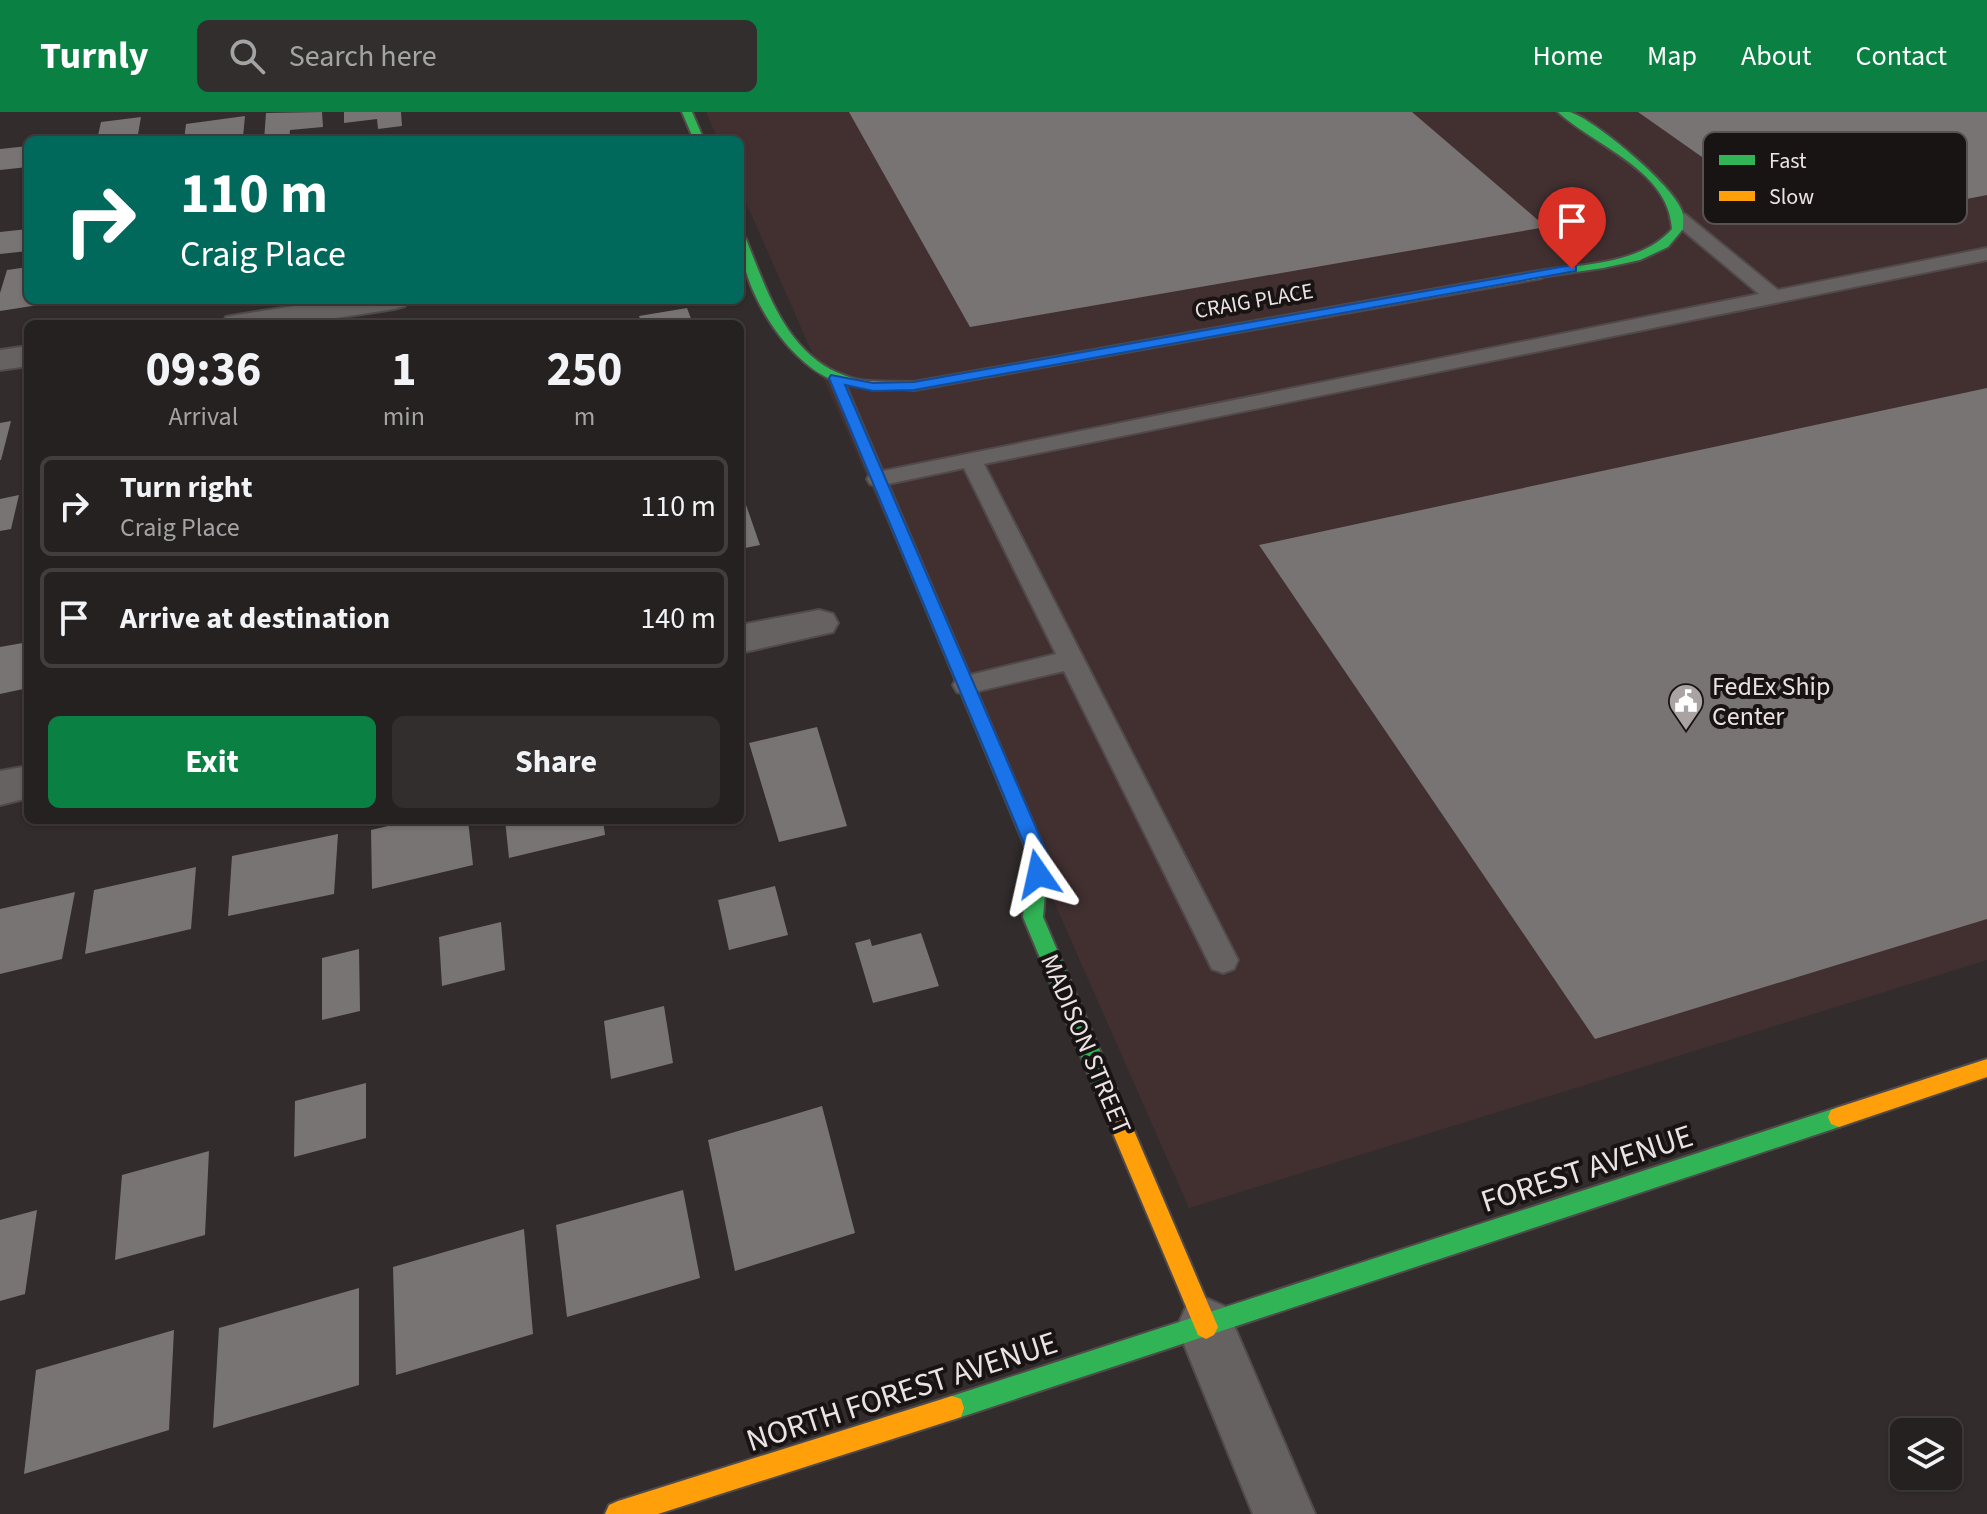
<!DOCTYPE html>
<html lang="en">
<head>
<meta charset="utf-8">
<style>
  body { margin:0; font-family:"Source Sans 3",sans-serif; background:#322e2e; color:#f1f3f6; height:100vh; display:flex; flex-direction:column; font-size:30px; white-space:nowrap }
  * { box-sizing:border-box; margin:0 }
  p { font-size:26px; color:#a4a3a5 }
  .icon { flex:none; width:44px; height:44px; fill:none; stroke:currentColor; stroke-width:2; stroke-linecap:round; stroke-linejoin:round }
  .map { position:relative; flex:1; overflow:hidden }
  .side { position:absolute; left:24px; top:208px; width:720px; height:504px; display:flex; flex-direction:column; background:#262121; border-radius:12px; box-shadow:0 2px 6px #0004,0 0 0 2px #423e3f }
  .side>* { flex:none }
  .top-card { position:absolute; left:24px; top:24px; width:720px; height:168px; border-radius:12px; box-shadow:0 2px 6px #0004,0 0 0 2px #423e3f; background:#00695c; color:#fff; overflow:hidden }
  .buttons { position:absolute; left:1890px; top:1306px; display:grid; gap:16px }
  .buttons a { display:grid; place-items:center; width:72px; height:72px; border-radius:12px; background:#262121; box-shadow:0 2px 6px #0004,0 0 0 2px #423e3f; font-size:40px }
  .pin { position:absolute; display:grid; place-items:center; width:68px; height:68px; color:#fff; margin:-82px -34px; border-radius:50% 50% 50% 0; rotate:-45deg; box-shadow:0 0 8px #0007 }
  .pin .icon { rotate:45deg }
  .me { position:absolute; width:88px; margin:-44px; rotate:349deg; stroke-linejoin:round; filter:drop-shadow(0 0 6px #0008) }
  .turn { display:flex; align-items:center; gap:28px; height:168px; padding:0 24px; font-size:36px }
  .turn .icon { width:104px; height:104px; stroke-width:2.5 }
  .turn b { display:block; font-size:56px; line-height:68px }
  .eta { display:flex; justify-content:space-evenly; align-items:center; height:136px; text-align:center }
  .eta b { font-size:48px; font-weight:700; line-height:56px }
  .primary-button { display:flex; gap:16px; margin-top:auto; padding:16px 24px }
  .primary-button a { flex:1; height:92px; border-radius:12px; background:#0b8043; color:#fff; font-size:32px; font-weight:700; line-height:92px; text-align:center }
  .primary-button a+a { background:#322e2e; color:#f1f3f6 }
  ul { padding:0; list-style:none }
  li { display:flex; align-items:center; gap:24px; height:100px; margin:0 16px 12px; padding:0 8px; border:4px solid #423e3f; border-radius:12px }
  li div { flex:1 }
  li b { display:block; font-size:30px }
  li em { font-style:normal }
  header { display:flex; align-items:center; gap:48px; box-sizing:border-box; height:112px; padding:0 40px; background:#0b8043; color:#fff }
  header strong { font-size:38px }
  nav { display:flex; gap:44px; margin-inline-start:auto; font-size:28px }
  .search { width:560px; height:72px; background:#322e2e; display:flex; align-items:center; gap:20px; box-sizing:border-box; padding:0 28px; border-radius:12px; color:#a4a3a5; font-size:30px }
  .map>svg:first-child { display:block }
  .built { fill:#423031 }
  .building { fill:#787474 }
  .lines { fill:none; stroke-linecap:round; stroke-linejoin:round }
  .lane-casing { stroke:#504a4b; stroke-width:4 }
  .street-casing { stroke:#504a4b; stroke-width:4 }
  .fast-casing { stroke:#504a4b; stroke-width:4 }
  .slow-casing { stroke:#504a4b; stroke-width:4 }
  .lane { fill:#676262; fill-rule:evenodd }
  .street { fill:#676262; fill-rule:evenodd }
  .fast { fill:#30b455; fill-rule:evenodd }
  .slow { fill:#ff9f0a; fill-rule:evenodd }
  .route { fill:#1a73e8; stroke:#114b97; stroke-width:2 }
  .labels { text-anchor:middle; dominant-baseline:central; stroke-width:8; stroke-linejoin:round; paint-order:stroke }
  .far-street-label { font-size:22px; fill:#ebe3e3; stroke:#191414 }
  .poi-label { font-size:26px; fill:#ebe3e3; stroke:#191414; text-anchor:start }
  .street-label { font-size:26px; fill:#ebe3e3; stroke:#191414 }
  .near-street-label { font-size:32px; fill:#ebe3e3; stroke:#191414 }
  .key { fill:#191414; stroke:#585252; stroke-width:2 }
  .key-label { font-size:22px; fill:#ebe3e3 }
</style>
</head>
<body>
<header>
<strong>Turnly</strong>
<div class="search"><svg class="icon" aria-label="search" viewBox="0 0 24 24"><circle cx="10" cy="10" r="6"/><path d="M15 15l6 6"/></svg>Search here</div>
<nav><a>Home</a><a>Map</a><a>About</a><a>Contact</a></nav>
</header>
<div class="map">
<svg width="1987" height="1402" viewBox="0 0 1987 1402">
  <rect width="100%" height="100%" fill="#322c2c"/>
  <polygon class="built" points="706,0 1987,0 1987,848 1189,1096 740,77 740,28 718,28"/>
  <g class="building">
    <polygon points="322,0 323,15 290,18 289,28 264,28 266,1"/>
    <polygon points="344,0 401,0 402,14 378,17 377,7 344,11"/>
    <polygon points="849,0 1412,0 1546,115 970,215"/>
    <polygon points="1638,0 1987,0 1987,83 1880,104 1800,51 1729,64"/>
    <polygon points="245,4 243,25 184,28 186,12"/>
    <polygon points="141,5 137,28 97,28 101,10"/>
    <polygon points="28,34 28,55 0,58 0,37"/>
    <polygon points="28,117 28,139 0,142 0,120"/>
    <polygon points="28,155 28,188 46,188 45,192 0,199 0,181 7,158"/>
    <polygon points="687,196 693,212 642,212 639,204"/>
    <polygon points="1987,276 1987,807 1595,927 1259,433"/>
    <polygon points="11,309 1,348 0,348 0,311"/>
    <polygon points="19,383 11,417 0,419 0,387"/>
    <polygon points="740,387 744,387 760,433 740,437"/>
    <polygon points="28,530 28,576 0,582 0,535"/>
    <polygon points="817,615 847,714 779,730 749,631"/>
    <polygon points="413,708 468,708 473,753 372,777 371,718"/>
    <polygon points="505,708 603,708 605,723 509,746"/>
    <polygon points="338,722 334,782 228,804 232,744"/>
    <polygon points="196,755 191,817 85,842 94,778"/>
    <polygon points="775,774 788,823 729,838 718,788"/>
    <polygon points="75,780 62,847 0,862 0,797"/>
    <polygon points="501,810 505,858 442,874 439,825"/>
    <polygon points="921,821 939,874 873,891 855,831 870,827 872,834"/>
    <polygon points="359,837 360,899 322,908 322,846"/>
    <polygon points="664,894 673,951 611,967 604,909"/>
    <polygon points="366,971 366,1026 294,1045 295,989"/>
    <polygon points="822,994 855,1121 735,1159 708,1028"/>
    <polygon points="209,1039 205,1123 115,1148 122,1063"/>
    <polygon points="683,1078 700,1166 567,1205 556,1113"/>
    <polygon points="37,1098 25,1182 0,1189 0,1108"/>
    <polygon points="524,1117 533,1222 396,1263 393,1155"/>
    <polygon points="359,1176 359,1273 213,1316 219,1216"/>
    <polygon points="174,1218 169,1318 24,1362 36,1258"/>
  </g>
  <g class="lines">
    <g class="lane-casing">
      <polygon id="lane" points="1679,101 1685,102 1778,178 1987,136 1987,148 984,352 1238,848 1234,857 1223,861 1212,857 1064,559 966,582 957,580 953,573 957,566 966,564 1056,542 964,356 878,374 870,372 867,367 870,362 878,360 1759,182 1673,110 1670,106"/>
    </g>
    <g class="street-casing">
      <g id="street">
        <polygon points="334,188 409,188 405,194 394,197 297,212 222,212 226,205 237,203"/>
        <polygon points="28,234 28,254 0,258 0,238"/>
        <polygon points="819,498 833,502 838,511 833,520 740,541 740,513"/>
        <polygon points="28,654 28,686 0,693 0,659"/>
        <polygon points="1206,1186 1226,1195 1315,1402 1253,1402 1177,1215 1186,1195"/>
      </g>
    </g>
    <g class="fast-casing">
      <g id="fast">
        <polygon points="682,0 692,0 704,28 694,28"/>
        <path d="M1558 0C1559 0 1570 0 1570 0 1595 8 1674 74 1682 99 1684 104 1683 112 1683 117L1668 135 1640 148 1603 156 1534 166 1532 163 1538 159C1582 152 1640 153 1672 117 1669 58 1596 35 1558 0Z"/>
        <path d="M740 123 746 127C767 179 787 244 846 264 867 272 892 269 914 270L1278 205 1284 209 1278 213 914 278 845 272 1048 746 1043 805 1129 1007 1126 1014 1118 1017 1110 1014 1023 805 1030 746 830 267C783 245 740 174 740 123Z"/>
        <polygon points="1839,995 1847,998 1850,1005 1847,1012 1839,1015 952,1308 943,1305 940,1296 943,1287 952,1284"/>
      </g>
    </g>
    <g class="slow-casing">
      <g id="slow">
        <polygon points="1538,159 1544,163 1542,166 1278,213 1272,209 1278,205"/>
        <polygon points="1987,947 1987,965 1839,1015 1831,1012 1828,1005 1831,998 1839,995"/>
        <polygon points="1118,997 1126,1000 1218,1215 1214,1223 1206,1227 1198,1223 1107,1007 1110,1000"/>
        <polygon points="952,1284 961,1287 964,1296 961,1305 952,1308 658,1402 605,1402 609,1393 618,1389"/>
      </g>
    </g>
    <use href="#lane" class="lane"/>
    <use href="#street" class="street"/>
    <use href="#fast" class="fast"/>
    <use href="#slow" class="slow"/>
  </g>
  <polygon class="route" points="1572,153 1576,154 1576,159 914,278 873,279 845,273 1049,746 1044,768 1031,768 1028,762 1030,746 829,266 831,263 873,271 914,270"/>
  <defs>
    <g id="civic-pin" transform="scale(1.8)"><path d="M0 17L-7.5 6A9.5 9.5 0 1 1 7.5 6Z" fill="#aaa3a3" stroke="#191414"/><path d="M-.6-6.5H3V-4.5H.6V-3L4-1V1h2V6H-6V1h2V-1L-.6-3ZM-1.2 2.5V6h2.4V2.5Z" fill="#fff"/></g>
  </defs>
  <g fill-rule="evenodd">
    <use href="#civic-pin" x="1686" y="589"/>
  </g>
  <g class="labels">
    <g class="far-street-label">
      <text transform="translate(1254 189) rotate(-10)">CRAIG PLACE</text>
    </g>
    <g class="poi-label">
      <text x="1712" y="574">FedEx Ship<tspan x="1712" dy="30">Center</tspan></text>
    </g>
    <g class="street-label">
      <text transform="translate(1086 932) rotate(67)">MADISON STREET</text>
    </g>
    <g class="near-street-label">
      <text transform="translate(1587 1057) rotate(-18)">FOREST AVENUE</text>
      <text transform="translate(902 1280) rotate(-18)">NORTH FOREST AVENUE</text>
    </g>
  </g>
  <rect x="1703" y="20" width="264" height="92" rx="12" class="key"/>
  <rect x="1719" y="43" width="36" height="10" fill="#30b455"/>
  <rect x="1719" y="79" width="36" height="10" fill="#ff9f0a"/>
  <g class="key-label">
    <text x="1769" y="56">Fast</text>
    <text x="1769" y="92">Slow</text>
  </g>
</svg>
<div class="buttons">
<a><svg class="icon" aria-label="layers" viewBox="0 0 24 24"><path d="M12 4l9 5-9 5-9-5zM3 14l9 5 9-5"/></svg></a>
</div>
<div class="pin" style="left:1572px;top:157px;background:#d93025"><svg class="icon" aria-label="arrive" viewBox="0 0 24 24"><path d="M6 21V4h12l-3 4 3 4H6"/></svg></div>
<svg class="me" style="left:1038px;top:762px" viewBox="-20 -20 40 40"><path d="M0-17L14 15 0 8-14 15z" fill="#1a73e8" stroke="#fff" stroke-width="4"/></svg>
<div class="top-card">
<div class="turn"><svg class="icon" aria-label="right" viewBox="0 0 24 24"><path d="M7 20v-9h11M14 6l5 5-5 5"/></svg><div><b>110 m</b>Craig Place</div></div>
</div>
<section class="side">
<div class="eta">
<div><b>09:36</b><p>Arrival</p></div>
<div><b>1</b><p>min</p></div>
<div><b>250</b><p>m</p></div>
</div>
<ul>
<li><svg class="icon" aria-label="right" viewBox="0 0 24 24"><path d="M7 20v-9h11M14 6l5 5-5 5"/></svg><div><b>Turn right</b><p>Craig Place</p></div><em>110 m</em></li>
<li><svg class="icon" aria-label="arrive" viewBox="0 0 24 24"><path d="M6 21V4h12l-3 4 3 4H6"/></svg><div><b>Arrive at destination</b></div><em>140 m</em></li>
</ul>
<div class="primary-button"><a>Exit</a><a>Share</a></div>
</section>
</div>
</body>
</html>
